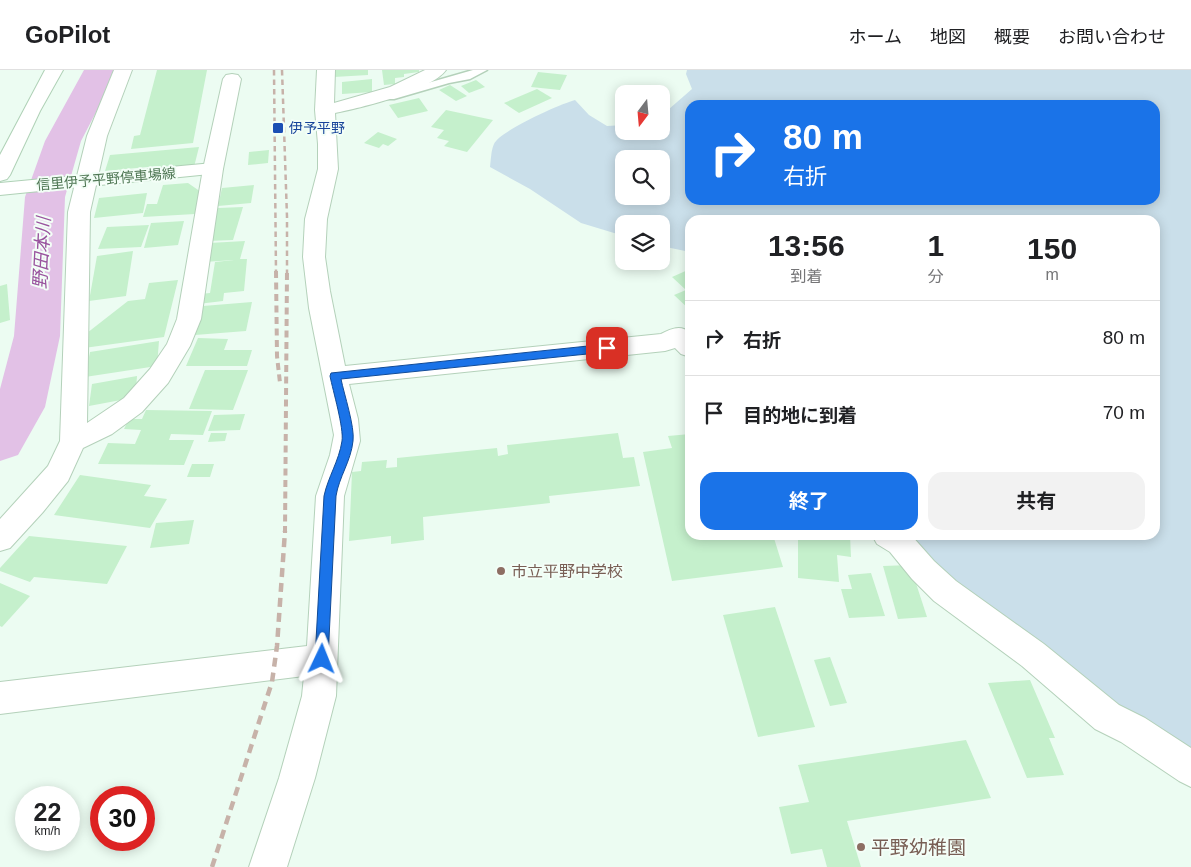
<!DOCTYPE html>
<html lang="ja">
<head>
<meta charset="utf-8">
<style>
  body { margin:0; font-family:Arial,"Noto Sans JP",sans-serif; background:#f2f2f2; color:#202124; height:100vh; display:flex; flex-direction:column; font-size:19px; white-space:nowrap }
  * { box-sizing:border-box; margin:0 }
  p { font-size:16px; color:#757577 }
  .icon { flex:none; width:28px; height:28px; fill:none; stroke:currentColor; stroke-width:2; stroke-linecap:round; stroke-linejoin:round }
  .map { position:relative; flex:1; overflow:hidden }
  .side { position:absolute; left:685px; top:145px; width:475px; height:325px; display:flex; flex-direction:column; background:#fff; border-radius:15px; box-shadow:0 2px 12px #0003 }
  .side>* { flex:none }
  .top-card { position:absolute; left:685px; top:30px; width:475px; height:105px; border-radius:15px; box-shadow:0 2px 12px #0003; background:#1a73e8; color:#fff; overflow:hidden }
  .needle { width:32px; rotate:196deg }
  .tools { position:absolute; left:615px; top:15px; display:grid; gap:10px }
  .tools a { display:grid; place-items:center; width:55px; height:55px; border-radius:10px; background:#fff; box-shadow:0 2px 12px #0003; font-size:25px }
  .speed { position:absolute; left:15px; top:716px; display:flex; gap:10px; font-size:25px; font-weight:700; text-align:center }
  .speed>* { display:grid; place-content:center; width:65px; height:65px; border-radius:50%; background:#fff; box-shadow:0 2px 12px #0003; line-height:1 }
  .speed small { font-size:12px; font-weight:400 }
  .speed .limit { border:8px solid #d22; background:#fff; color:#111 }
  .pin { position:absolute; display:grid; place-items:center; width:42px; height:42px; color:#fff; margin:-21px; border-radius:10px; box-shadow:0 2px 8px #0006 }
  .me { position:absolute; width:55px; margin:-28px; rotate:2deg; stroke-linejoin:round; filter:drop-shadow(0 0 4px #0008) }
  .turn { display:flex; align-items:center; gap:18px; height:105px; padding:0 15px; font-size:22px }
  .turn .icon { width:65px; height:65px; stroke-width:2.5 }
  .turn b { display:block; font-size:35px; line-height:42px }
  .eta { display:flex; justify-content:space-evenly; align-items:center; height:85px; text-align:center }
  .eta b { font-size:30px; font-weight:700; line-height:35px }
  .primary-button { display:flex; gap:10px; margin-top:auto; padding:10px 15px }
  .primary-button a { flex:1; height:58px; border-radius:15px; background:#1a73e8; color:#fff; font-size:20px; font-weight:700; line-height:58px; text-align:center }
  .primary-button a+a { background:#f2f2f2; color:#202124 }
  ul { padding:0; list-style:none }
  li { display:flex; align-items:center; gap:15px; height:75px; padding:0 15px; border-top:1px solid #e0e0e0 }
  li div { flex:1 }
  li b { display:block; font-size:19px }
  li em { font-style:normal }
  header { display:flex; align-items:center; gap:30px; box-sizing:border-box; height:70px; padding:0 25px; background:#fff; border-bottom:1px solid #e0e0e0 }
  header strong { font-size:24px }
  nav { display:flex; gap:28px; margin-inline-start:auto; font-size:18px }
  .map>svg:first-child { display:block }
  .green { fill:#cadfea; fill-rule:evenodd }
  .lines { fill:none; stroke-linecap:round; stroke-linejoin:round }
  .river { fill:#e2c1e6; fill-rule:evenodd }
  .building { fill:#c5f0cc }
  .lane-casing { stroke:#b4d1ba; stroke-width:3 }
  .street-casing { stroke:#b4d1ba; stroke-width:2 }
  .secondary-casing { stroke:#afd1b6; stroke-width:2 }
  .lane { fill:#fff; fill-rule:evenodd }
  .street { fill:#fff; fill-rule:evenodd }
  .secondary { fill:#fff; fill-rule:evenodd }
  .rail-far2 { stroke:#c7b2a9; stroke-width:2.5; stroke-dasharray:5.5 4; stroke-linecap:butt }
  .rail-far1 { stroke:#c7b2a9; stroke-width:4; stroke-dasharray:7 4.5; stroke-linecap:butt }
  .rail { stroke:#c7b2a9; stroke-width:4.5; stroke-dasharray:9 6; stroke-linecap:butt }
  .route { fill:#1a73e8; stroke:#114b97 }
  .transit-dot { fill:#1a4fb4; stroke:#f3fef7; stroke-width:2 }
  .education-dot { fill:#8d6e63; stroke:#f3fef7; stroke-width:2 }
  .labels { text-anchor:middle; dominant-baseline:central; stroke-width:4; stroke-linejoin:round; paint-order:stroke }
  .far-transit-label { font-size:14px; fill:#164399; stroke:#f3fef7; text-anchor:start }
  .far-street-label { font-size:14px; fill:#4f7754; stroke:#f3fef7 }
  .education-label { font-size:16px; fill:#785e54; stroke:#f3fef7; text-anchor:start }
  .water-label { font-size:18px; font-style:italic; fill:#99539e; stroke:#f3fef7 }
  .near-education-label { font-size:19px; fill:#785e54; stroke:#f3fef7; text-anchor:start }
</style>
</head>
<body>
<header>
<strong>GoPilot</strong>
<nav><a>ホーム</a><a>地図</a><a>概要</a><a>お問い合わせ</a></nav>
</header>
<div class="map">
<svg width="1191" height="797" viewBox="0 0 1191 797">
  <rect width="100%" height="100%" fill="#ecfcf2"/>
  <path class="green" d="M687 0H1191V685L978 538 902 465H1155V150H690V182L661 176V154H624V166L581 153 530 119 490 97C491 90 491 80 494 74 500 61 560 34 575 30L589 45 607 56 624 55V61H661V46L692 19 686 4ZM690 35H1155V130H690ZM624 89H661V126H624Z"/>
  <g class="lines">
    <polygon class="river" points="84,0 118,0 81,71 65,127 60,266 45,337 18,385 0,391 0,319 14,266 25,127 45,71"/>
  </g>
  <g class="building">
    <polygon points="157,0 207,0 193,73 131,79 134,66 140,65"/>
    <polygon points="335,0 368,0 368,5 334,7"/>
    <polygon points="382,0 419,0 419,2 404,4 404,7 395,8 395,14 384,15"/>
    <polygon points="538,2 567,5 560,20 531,17"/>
    <polygon points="372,9 372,22 342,24 342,12"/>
    <polygon points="476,10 485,17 469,23 461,16"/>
    <polygon points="450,15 467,26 456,31 439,20"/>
    <polygon points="537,19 552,28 519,43 504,33"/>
    <polygon points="419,28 428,41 398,48 389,35"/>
    <polygon points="446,40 493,50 467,82 444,76 449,71 437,68 444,60 431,57"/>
    <polygon points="378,62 397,69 388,76 383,74 379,78 364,73"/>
    <polygon points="199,77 194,97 157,101 158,96 105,101 110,85"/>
    <polygon points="269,80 268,93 248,95 249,82"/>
    <polygon points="188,113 201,122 195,144 143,147 147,134 157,134 163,115"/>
    <polygon points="254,115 251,133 218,136 222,118"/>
    <polygon points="147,123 143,143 94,148 99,128"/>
    <polygon points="243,137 233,170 207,171 218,138"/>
    <polygon points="184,151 178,175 144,178 151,153"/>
    <polygon points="149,155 141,177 98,179 107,157"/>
    <polygon points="245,171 240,189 247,189 244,221 224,223 223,231 198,234 200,224 210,223 215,192 234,190 204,192 209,173"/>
    <polygon points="133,181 126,226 89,231 97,186"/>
    <polygon points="690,199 690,240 674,225 686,220 672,207"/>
    <polygon points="178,210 164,267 84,278 87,263 128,231 145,229 149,213"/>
    <polygon points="7,214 10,250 0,253 0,216"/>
    <polygon points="252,232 246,261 195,265 203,236"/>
    <polygon points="198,268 228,269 224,280 252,280 247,296 186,296"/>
    <polygon points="159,271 157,296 85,307 90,282"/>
    <polygon points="205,300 248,300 233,340 189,339"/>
    <polygon points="137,306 136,320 121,330 89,336 92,314"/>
    <polygon points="146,340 212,341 203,365 171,364 169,370 194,370 184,395 98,394 108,373 135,374 141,360 124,359 129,349 142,349"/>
    <polygon points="245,344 240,360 208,361 214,345"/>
    <polygon points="211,363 227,363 225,371 208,372"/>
    <polygon points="618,363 623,388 634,387 640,416 549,426 550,433 423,447 424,470 391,474 391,466 349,471 352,402 361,401 362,392 387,390 386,398 397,397 397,388 497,378 498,386 508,384 507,375"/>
    <polygon points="690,364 690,465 773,465 783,497 672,511 643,382 672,378 668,366"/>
    <polygon points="192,394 214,394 210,407 187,407"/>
    <polygon points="80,405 151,415 144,426 167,429 150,458 54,445"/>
    <polygon points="194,450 189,474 150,478 156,453"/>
    <polygon points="798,465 850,465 851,487 837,485 839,512 798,508"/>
    <polygon points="29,466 127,476 107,514 34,507 30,512 0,501 0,498"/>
    <polygon points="910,495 927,547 898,549 883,496"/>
    <polygon points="871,503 885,546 849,548 841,519 852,519 848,505"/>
    <polygon points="0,513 30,526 2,557 0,556"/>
    <polygon points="775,537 815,657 758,667 723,545"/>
    <polygon points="830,587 847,633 830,636 814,590"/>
    <polygon points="1030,610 1055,668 1049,668 1064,705 1027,708 988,613"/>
    <polygon points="966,670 991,728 847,751 861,797 827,797 822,779 791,784 779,737 809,732 798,695"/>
  </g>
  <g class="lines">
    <g class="lane-casing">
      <polygon id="lane" points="473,0 487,0 470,9 449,13 394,29 386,29 385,27 386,25"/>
    </g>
    <g class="street-casing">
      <g id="street">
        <polygon points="114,0 132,0 107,66 90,142 87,353 124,328 150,299 167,274 177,249 203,99 223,9 226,5 232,4 238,5 241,9 223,99 201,249 190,276 168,313 142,342 112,364 83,378 68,411 43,442 10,478 0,481 0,449 48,396 60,371 68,142 87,66"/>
        <path d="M317 0H335L334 33 390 17 425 0H446C431 21 360 38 335 43L338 99 327 149 325 187 330 221 345 296 661 264C671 259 681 254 690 263V287L681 284 675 278 665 281 349 314 358 349 360 371 344 426 336 626 315 708 287 797H249L279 708 302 626 304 606 0 644V612L307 576 316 426 330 385 334 365 309 238 303 187 305 149 318 99V74L315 40Z"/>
        <polygon points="872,465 911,465 934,491 956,511 1044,574 1119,635 1145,648 1191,678 1191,717 1179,711 1121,672 1095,659 1022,596 934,531 912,509 890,482 877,474"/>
      </g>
    </g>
    <g class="secondary-casing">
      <g id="secondary">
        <polygon points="45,0 63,0 40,41 10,105 7,109 0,111 0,85"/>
        <polygon points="213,93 220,95 223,99 220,103 0,125 0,113"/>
      </g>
    </g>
    <use href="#lane" class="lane"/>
    <use href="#street" class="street"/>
    <use href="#secondary" class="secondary"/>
    <g class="rail-far2">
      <polyline points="274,0 276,203"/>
      <polyline points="282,0 287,147 287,203"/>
    </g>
    <g class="rail-far1">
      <polyline points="276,201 277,286 280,313"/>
      <polyline points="285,463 287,201"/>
    </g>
    <polyline class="rail" points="212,797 272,612 277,576 285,461"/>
  </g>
  <path class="route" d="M607 274 612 278 607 282 341 309C344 324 355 357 353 371 351 391 339 407 336 426L328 589 326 594 322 595 317 594 315 589 324 426C328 407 339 391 342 371 344 358 333 321 330 306L331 303Z"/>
  <rect class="transit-dot" x="272" y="52" width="12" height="12" rx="2.5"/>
  <g class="education-dot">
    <circle cx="501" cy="501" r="5"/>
    <circle cx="861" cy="777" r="5"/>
  </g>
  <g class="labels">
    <g class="far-transit-label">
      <text x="289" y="58">伊予平野</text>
    </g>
    <g class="far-street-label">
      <text transform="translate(106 109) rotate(-5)">信里伊予平野停車場線</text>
    </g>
    <g class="education-label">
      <text x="511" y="501">市立平野中学校</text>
    </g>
    <g class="water-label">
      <text transform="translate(42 183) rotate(-87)">野田本川</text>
    </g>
    <g class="near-education-label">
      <text x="871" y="777">平野幼稚園</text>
    </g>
  </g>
</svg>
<div class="tools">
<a><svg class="needle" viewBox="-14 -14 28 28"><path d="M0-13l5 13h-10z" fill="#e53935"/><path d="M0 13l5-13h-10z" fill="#757577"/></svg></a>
<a><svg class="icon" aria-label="search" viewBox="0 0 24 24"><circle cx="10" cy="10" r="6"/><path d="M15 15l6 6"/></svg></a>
<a><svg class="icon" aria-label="layers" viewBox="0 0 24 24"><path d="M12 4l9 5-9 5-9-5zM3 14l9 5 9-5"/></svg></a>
</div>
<div class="speed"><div>22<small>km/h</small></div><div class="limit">30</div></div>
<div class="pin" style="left:607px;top:278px;background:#d93025"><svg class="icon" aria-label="arrive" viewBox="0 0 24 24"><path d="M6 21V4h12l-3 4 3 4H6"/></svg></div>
<svg class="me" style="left:322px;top:589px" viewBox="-20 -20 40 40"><path d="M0-17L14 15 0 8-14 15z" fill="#1a73e8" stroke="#fff" stroke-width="4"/></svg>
<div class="top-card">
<div class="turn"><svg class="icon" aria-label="right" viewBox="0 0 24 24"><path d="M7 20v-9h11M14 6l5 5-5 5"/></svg><div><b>80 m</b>右折</div></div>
</div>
<section class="side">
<div class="eta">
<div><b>13:56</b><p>到着</p></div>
<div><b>1</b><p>分</p></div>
<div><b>150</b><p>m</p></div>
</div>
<ul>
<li><svg class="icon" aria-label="right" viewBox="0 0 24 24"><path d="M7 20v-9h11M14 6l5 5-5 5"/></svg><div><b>右折</b></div><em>80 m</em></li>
<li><svg class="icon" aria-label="arrive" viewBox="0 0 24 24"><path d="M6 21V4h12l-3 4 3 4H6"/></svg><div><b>目的地に到着</b></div><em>70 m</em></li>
</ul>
<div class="primary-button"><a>終了</a><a>共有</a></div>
</section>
</div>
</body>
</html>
